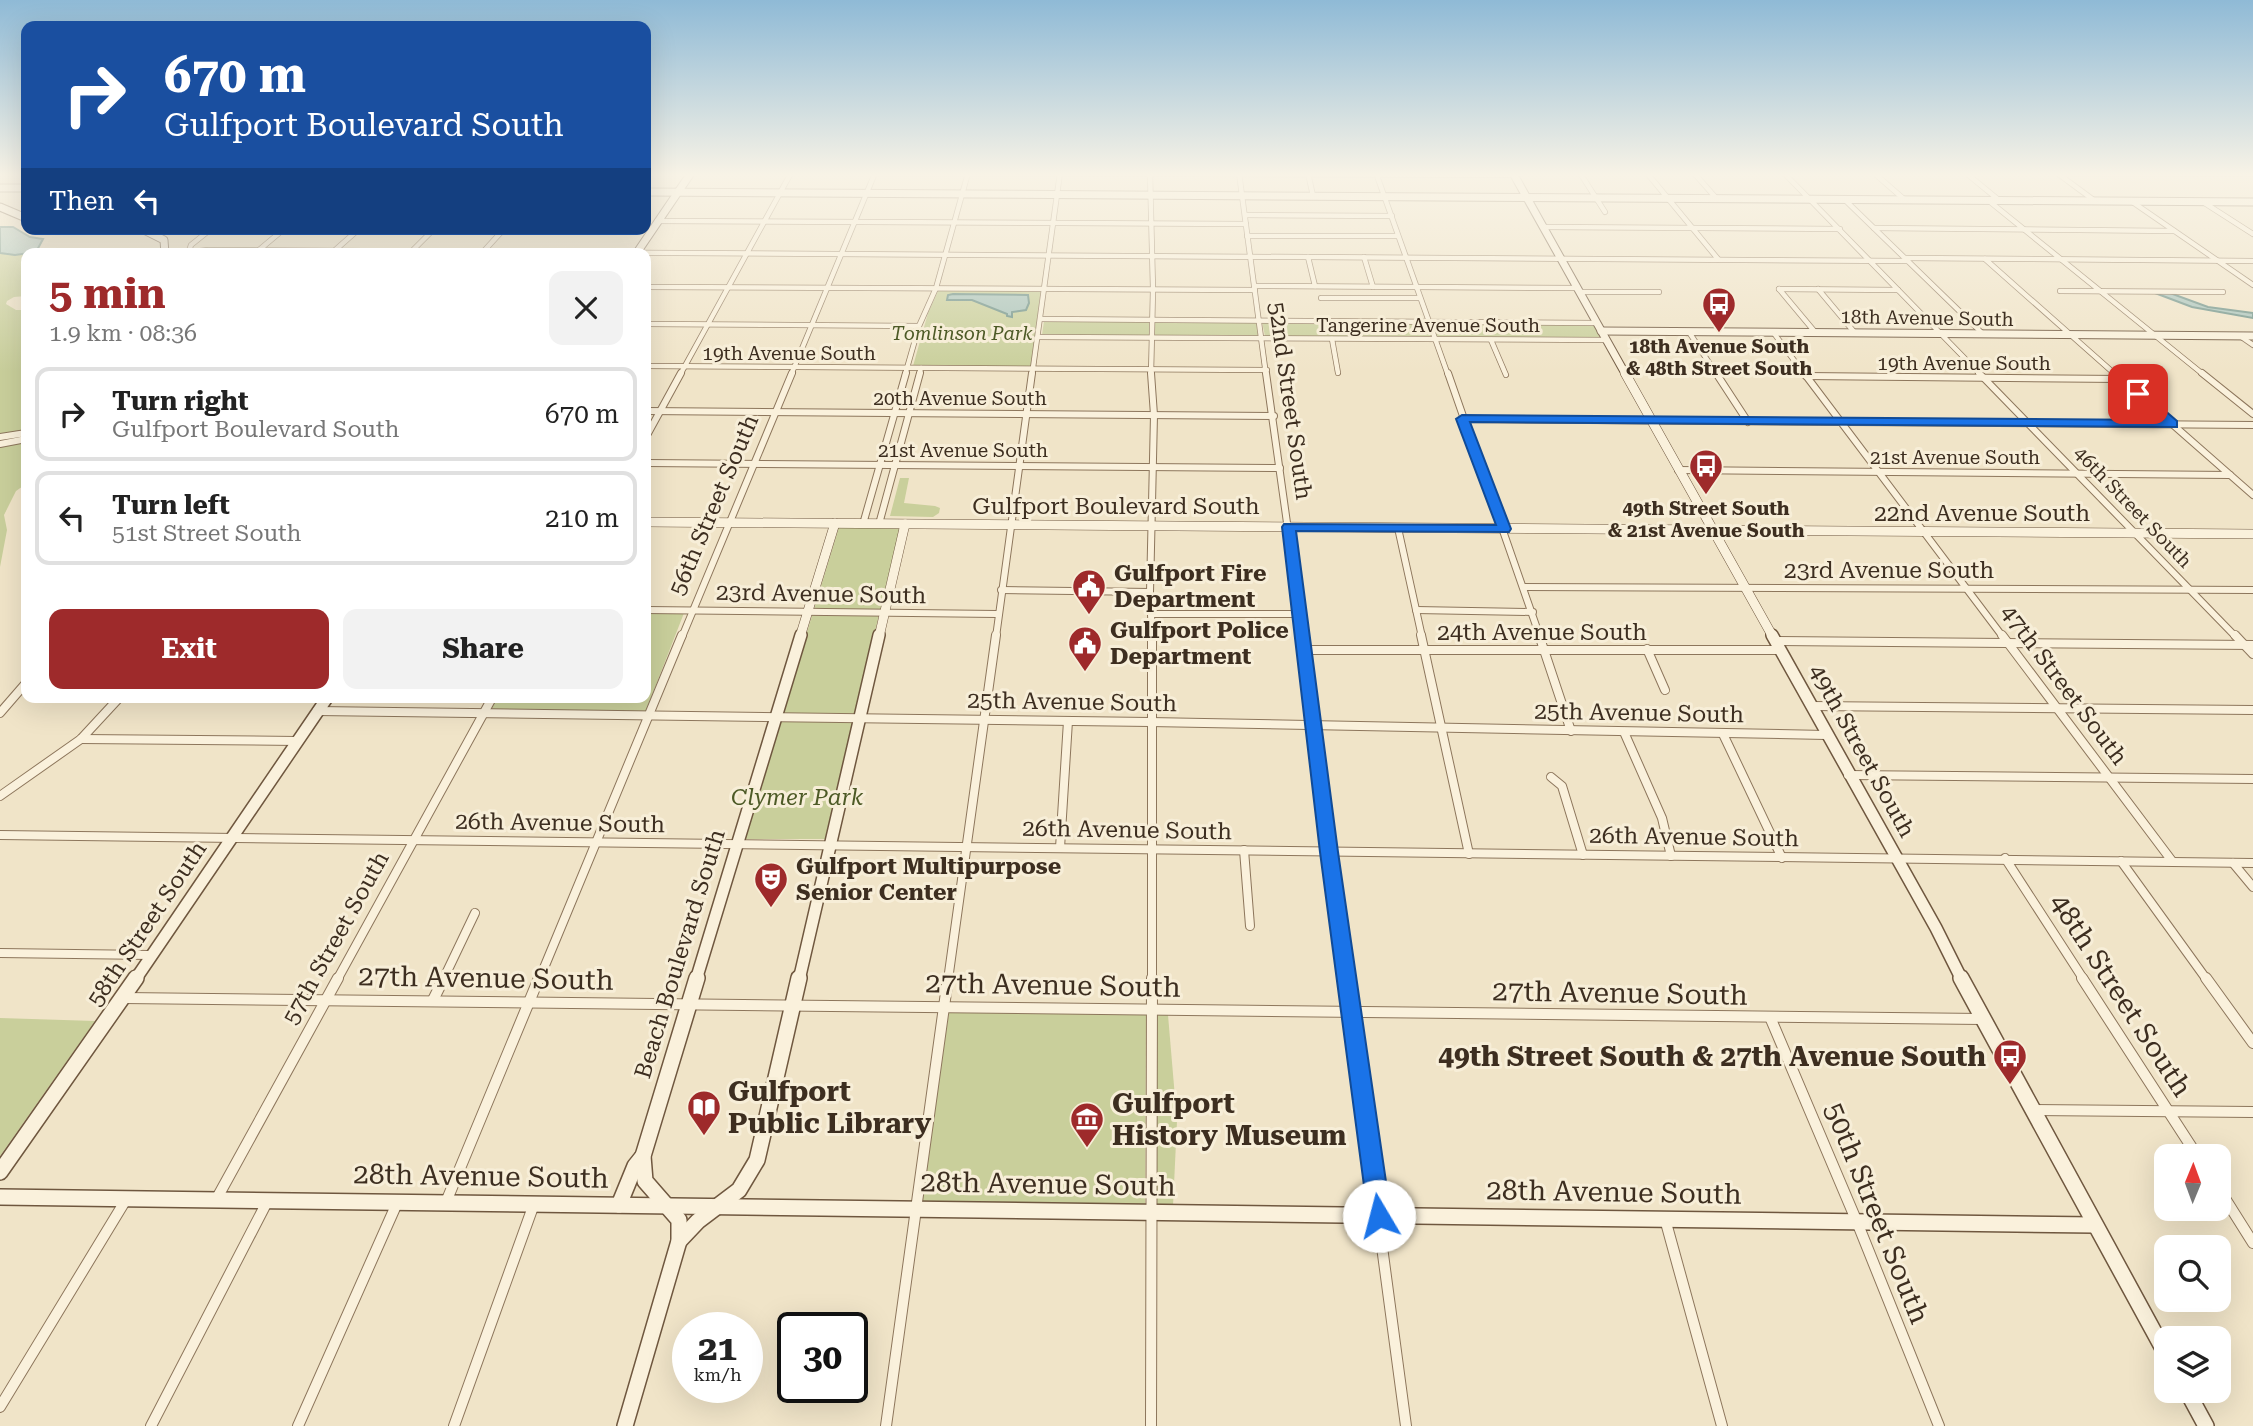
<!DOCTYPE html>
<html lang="en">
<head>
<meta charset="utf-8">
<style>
  body { margin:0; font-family:"Roboto Serif",serif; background:#f2f2f2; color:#222; height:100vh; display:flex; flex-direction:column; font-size:26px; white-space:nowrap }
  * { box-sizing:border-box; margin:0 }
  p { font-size:23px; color:#767676 }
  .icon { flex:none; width:38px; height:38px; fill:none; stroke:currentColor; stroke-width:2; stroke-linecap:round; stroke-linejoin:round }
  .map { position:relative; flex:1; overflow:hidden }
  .panel { position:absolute; left:21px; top:248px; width:630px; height:455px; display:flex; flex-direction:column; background:#fff; border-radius:14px; box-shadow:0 7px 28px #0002 }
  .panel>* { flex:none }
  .top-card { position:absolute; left:21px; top:21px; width:630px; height:214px; border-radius:14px; box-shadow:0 7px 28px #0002; background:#1a4fa0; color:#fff; overflow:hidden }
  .needle { width:46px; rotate:1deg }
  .tools { position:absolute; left:2154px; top:1144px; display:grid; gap:14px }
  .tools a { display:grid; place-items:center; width:77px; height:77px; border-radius:14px; background:#fff; box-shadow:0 7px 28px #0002; font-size:35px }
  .speed { position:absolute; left:672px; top:1312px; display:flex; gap:14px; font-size:35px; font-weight:700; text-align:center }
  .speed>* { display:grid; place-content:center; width:91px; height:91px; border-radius:50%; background:#fff; box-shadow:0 7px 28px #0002; line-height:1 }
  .speed small { font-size:18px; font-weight:400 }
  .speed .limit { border:4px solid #111; border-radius:10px; background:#fff; color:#111 }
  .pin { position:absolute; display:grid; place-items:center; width:60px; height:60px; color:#fff; margin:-30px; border-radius:14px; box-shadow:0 4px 10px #0006 }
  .me { position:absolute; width:77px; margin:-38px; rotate:352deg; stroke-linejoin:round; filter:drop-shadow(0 0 5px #0008) }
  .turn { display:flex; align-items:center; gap:24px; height:147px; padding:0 28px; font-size:32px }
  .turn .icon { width:91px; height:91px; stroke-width:2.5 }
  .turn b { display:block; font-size:49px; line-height:60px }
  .then { display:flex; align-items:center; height:66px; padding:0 28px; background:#0003; gap:14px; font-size:26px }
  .round { display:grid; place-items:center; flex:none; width:74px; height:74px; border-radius:14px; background:#f2f2f2 }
  .head { display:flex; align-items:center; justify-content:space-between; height:119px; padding:0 28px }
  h1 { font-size:42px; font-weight:700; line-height:52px; color:#9e2a2b }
  .button { display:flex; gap:14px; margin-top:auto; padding:14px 28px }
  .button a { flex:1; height:80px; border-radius:14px; background:#9e2a2b; color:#fff; font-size:28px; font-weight:700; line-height:80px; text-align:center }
  .button a+a { background:#f2f2f2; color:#222 }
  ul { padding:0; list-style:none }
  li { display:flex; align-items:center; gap:21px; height:94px; margin:0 14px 10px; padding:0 14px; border:4px solid #e0e0e0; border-radius:14px }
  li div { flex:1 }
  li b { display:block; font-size:26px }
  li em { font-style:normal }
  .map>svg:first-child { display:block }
  .green { fill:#c9cf9b; fill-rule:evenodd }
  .water { fill:#a9c4bc; stroke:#6f938a; stroke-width:2 }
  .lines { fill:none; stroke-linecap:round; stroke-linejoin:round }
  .street-far3-casing { stroke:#8d765c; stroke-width:6 }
  .street-far2-casing { stroke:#8d765c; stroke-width:8 }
  .street-far1-casing { stroke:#8d765c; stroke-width:10 }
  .street-casing { stroke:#8d765c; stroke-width:12 }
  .secondary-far3-casing { stroke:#6f573f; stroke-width:9 }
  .secondary-far2-casing { stroke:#6f573f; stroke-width:10 }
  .secondary-far1-casing { stroke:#6f573f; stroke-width:14 }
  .secondary-casing { stroke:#6f573f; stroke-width:18 }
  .street-far3 { stroke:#faf1dc; stroke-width:4.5 }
  .street-far2 { stroke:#faf1dc; stroke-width:6 }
  .street-far1 { stroke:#faf1dc; stroke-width:8 }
  .street { stroke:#faf1dc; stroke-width:10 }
  .secondary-far3 { stroke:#faf1dc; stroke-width:7 }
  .secondary-far2 { stroke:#faf1dc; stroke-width:9 }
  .secondary-far1 { stroke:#faf1dc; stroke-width:11 }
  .secondary { stroke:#faf1dc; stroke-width:15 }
  .route { fill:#1a73e8; stroke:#114b97; stroke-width:2 }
  .labels { text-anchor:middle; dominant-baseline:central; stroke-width:6; stroke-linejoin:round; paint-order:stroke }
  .far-street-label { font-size:19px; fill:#3d2e20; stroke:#f7eed8 }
  .far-park-label { font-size:19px; font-style:italic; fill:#4d5a26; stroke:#f7eed8 }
  .far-poi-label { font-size:19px; font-weight:bold; fill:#3d2e20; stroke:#f7eed8 }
  .street-label { font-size:23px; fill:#3d2e20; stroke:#f7eed8 }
  .poi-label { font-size:23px; font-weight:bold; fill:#3d2e20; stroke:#f7eed8; text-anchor:start }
  .park-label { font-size:23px; font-style:italic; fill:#4d5a26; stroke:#f7eed8 }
  .near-street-label { font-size:28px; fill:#3d2e20; stroke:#f7eed8 }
  .near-poi-label { font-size:28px; font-weight:bold; fill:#3d2e20; stroke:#f7eed8; text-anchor:start }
</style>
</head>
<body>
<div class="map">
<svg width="2253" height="1426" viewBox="0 0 2253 1426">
  <rect width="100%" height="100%" fill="#f0e4c8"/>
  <g class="green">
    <polygon points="36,252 26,254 26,259 21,265 26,273 26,296 14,297 7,301 6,304 16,310 26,310 26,484 16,491 4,515 7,530 0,567 0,253 15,255"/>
    <path d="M939 289 1041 290 1031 367 913 366 928 313ZM953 294 1027 295 1012 312 1011 317 983 303Z"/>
    <polygon points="1044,321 1149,322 1149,336 1042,335"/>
    <polygon points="1155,322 1257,322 1259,336 1155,336"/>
    <polygon points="1262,322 1427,323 1432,338 1265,336"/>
    <polygon points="1433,323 1590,324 1596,327 1601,337 1438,338"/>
    <polygon points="900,478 909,478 904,503 935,506 940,508 939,513 933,517 890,516"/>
    <polygon points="839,527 900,528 825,839 744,839"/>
    <polygon points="646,613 684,613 645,713 489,710 496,698 646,698"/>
    <polygon points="949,1012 1146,1015 1145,1205 922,1202"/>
    <polygon points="1157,1015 1168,1015 1177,1121 1173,1206 1157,1205"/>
    <polygon points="0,1018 95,1021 0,1156"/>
  </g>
  <g class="water">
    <polygon points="0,227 13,227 30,237 43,239 36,252 15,255 0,253"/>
    <polygon points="2155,293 2170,293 2208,307 2253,313 2253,318 2192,307"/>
    <polygon points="953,294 1028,295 1029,303 1026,310 1012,312 1012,317 1007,316 1007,314 972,300 947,300 948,295"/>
  </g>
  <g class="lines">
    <g class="street-far3-casing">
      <g id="street-far3">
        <polyline points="827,173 1515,175"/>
        <polyline points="1150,173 1153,289 1151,375"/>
        <polyline points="1239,173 1266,375"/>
        <polyline points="1308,173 1313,196"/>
        <polyline points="1376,173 1448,375"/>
        <polyline points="1580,173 1605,212"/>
        <polyline points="1647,173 1718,259"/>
        <polyline points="1694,173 1716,198"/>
        <polyline points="1784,173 1981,375"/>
        <polyline points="1874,173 1905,200"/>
        <polyline points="1966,173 2000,201"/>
        <polyline points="2025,173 2253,174"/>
        <polyline points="2057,173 2095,201"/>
        <polyline points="1845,200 1983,334"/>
        <polyline points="1989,201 2204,375"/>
        <polyline points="2131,201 2253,285"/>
        <polyline points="2203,202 2253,234"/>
        <polyline points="1245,215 1392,216"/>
        <polyline points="657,221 1246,224"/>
        <polyline points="1543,227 1840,229"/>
        <polyline points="1874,228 2174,231"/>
        <polyline points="1247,236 1398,236"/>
        <polyline points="259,250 284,229"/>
        <polyline points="189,251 191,245 211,229"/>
        <polyline points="333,252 359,229"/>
        <polyline points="483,252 504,229"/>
        <polyline points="410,253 434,229"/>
        <polyline points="175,254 208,250 1908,261"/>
        <polyline points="1308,257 1315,286"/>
        <polyline points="1364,257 1373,287"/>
        <polyline points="1906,258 2253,261"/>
        <polyline points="1985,259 2116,375"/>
        <polyline points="1254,286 1578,288"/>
        <polyline points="646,287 1255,290"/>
        <polyline points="1779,289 1898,290"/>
        <polyline points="1779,289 1815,332"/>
        <polyline points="1818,289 1855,333"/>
        <polyline points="2060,291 2223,292"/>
        <polyline points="1579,292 1659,292"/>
        <polyline points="1321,298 1420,298"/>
        <polyline points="1041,319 1597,323"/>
        <polyline points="646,324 919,326"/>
        <polyline points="1689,332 1717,375"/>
        <polyline points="1773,332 1805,375"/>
        <polyline points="2240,336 2253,345"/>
        <polyline points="1038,337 1606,340"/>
        <polyline points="1332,339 1338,373"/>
        <polyline points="1491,340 1506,375"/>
        <polyline points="646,366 1267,370"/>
        <polyline points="680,375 791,173"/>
        <polyline points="791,375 875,173"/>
        <polyline points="905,375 919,326 936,288 968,173"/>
        <polyline points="919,375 921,368"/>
        <polyline points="1032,375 1060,173"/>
      </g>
    </g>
    <g class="street-far2-casing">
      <g id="street-far2">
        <polyline points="1151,373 1154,415 1150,592 1152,637"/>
        <polyline points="1266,373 1303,637"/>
        <polyline points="1448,373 1540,637"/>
        <polyline points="1716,373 1748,422"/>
        <polyline points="1804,373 2003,637"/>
        <polyline points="1979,373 2236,637"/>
        <polyline points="2114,373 2253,495"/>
        <polyline points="2202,373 2253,414"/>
        <polyline points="1806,376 2121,379"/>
        <polyline points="646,411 1274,416"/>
        <polyline points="1462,419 2253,425"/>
        <polyline points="0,437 26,433"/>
        <polyline points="646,437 681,373"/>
        <polyline points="0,444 26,439"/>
        <polyline points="646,463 1280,468"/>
        <polyline points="1678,470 2230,475"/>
        <polyline points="863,524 906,373"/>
        <polyline points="879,524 920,373"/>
        <polyline points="1398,528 1422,637"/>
        <polyline points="1524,587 2253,590"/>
        <polyline points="1001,590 1150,592"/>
        <polyline points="646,610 997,614"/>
        <polyline points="1416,610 1533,612"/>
        <polyline points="1152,614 1301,614"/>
        <polyline points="682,637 792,373"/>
        <polyline points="996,637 1032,373"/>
      </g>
    </g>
    <g class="street-far1-casing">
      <g id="street-far1">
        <polyline points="1302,635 1346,980"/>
        <polyline points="1421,635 1469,854"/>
        <polyline points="1539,635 1571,731"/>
        <polyline points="2002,635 2172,861"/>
        <polyline points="2235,635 2253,654"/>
        <polyline points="1775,641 2253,645"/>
        <polyline points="1647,649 1665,690"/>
        <polyline points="1305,650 1780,650"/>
        <polyline points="1811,706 2253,710"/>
        <polyline points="317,711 1150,722 1826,735"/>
        <polyline points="0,713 26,683"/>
        <polyline points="1624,732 1662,818 1671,856"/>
        <polyline points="1723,734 1782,858"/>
        <polyline points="81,739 297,741"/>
        <polyline points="1848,775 2253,779"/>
        <polyline points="1551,777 1562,786 1583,855"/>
        <polyline points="0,796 81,739 119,698"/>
        <polyline points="0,835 2253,863"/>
        <polyline points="1060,848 1068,721"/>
        <polyline points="1244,850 1250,926"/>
        <polyline points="2005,858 2084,980"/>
        <polyline points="2121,861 2207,980"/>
        <polyline points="2233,863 2253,887"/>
        <polyline points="0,953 150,955"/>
        <polyline points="337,980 492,698"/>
        <polyline points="443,980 475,913"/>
        <polyline points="539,980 682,635"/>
        <polyline points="948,980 996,635"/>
        <polyline points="1152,980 1152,635"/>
      </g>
    </g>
    <g class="street-casing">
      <g id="street">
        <polyline points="1346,978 1406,1426"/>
        <polyline points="2082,978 2198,1157"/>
        <polyline points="2206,978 2253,1043"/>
        <polyline points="124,998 1982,1019"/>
        <polyline points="433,1000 444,978"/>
        <polyline points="1770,1017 1857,1222 1939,1426"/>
        <polyline points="2033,1110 2253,1112"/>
        <polyline points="2219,1189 2253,1243"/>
        <polyline points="217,1198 338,978"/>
        <polyline points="446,1202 539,978"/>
        <polyline points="1665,1219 1722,1426"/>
        <polyline points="0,1407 127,1198"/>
        <polyline points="151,1426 267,1202"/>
        <polyline points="298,1426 398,1201"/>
        <polyline points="454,1426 534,1204"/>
        <polyline points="886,1426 948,978"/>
        <polyline points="1151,1426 1152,978"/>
      </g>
    </g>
    <g class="secondary-far3-casing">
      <g id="secondary-far3">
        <polyline points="1513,173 1626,375"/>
        <polyline points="0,188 26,188"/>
        <polyline points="646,192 2253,202"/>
        <polyline points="0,207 26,218"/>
        <polyline points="142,229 164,240 165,254"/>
        <polyline points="636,254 691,173"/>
        <polyline points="1601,331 2253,336"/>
      </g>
    </g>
    <g class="secondary-far2-casing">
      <g id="secondary-far2">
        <polyline points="1625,373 1773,637"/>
        <polyline points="646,522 2253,534"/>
        <polyline points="800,637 835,523"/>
        <polyline points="879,637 905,524"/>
      </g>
    </g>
    <g class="secondary-far1-casing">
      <g id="secondary-far1">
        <polyline points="1772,635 1936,928 1962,980"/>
        <polyline points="135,980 327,698"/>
        <polyline points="696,980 801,635"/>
        <polyline points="799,980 879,635"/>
      </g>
    </g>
    <g class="secondary-casing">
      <g id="secondary">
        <polyline points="1961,978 2166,1354"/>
        <polyline points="0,1172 136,978"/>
        <polyline points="0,1197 2094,1225"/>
        <polyline points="619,1205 635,1166 643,1156"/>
        <polyline points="679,1241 698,1221 739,1190 757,1160 799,978"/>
        <polyline points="2187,1391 2206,1426"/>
        <polyline points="625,1426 679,1241 679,1220 645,1181 643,1156 697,978"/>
      </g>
    </g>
    <use href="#street-far3" class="street-far3"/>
    <use href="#street-far2" class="street-far2"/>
    <use href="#street-far1" class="street-far1"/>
    <use href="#street" class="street"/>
    <use href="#secondary-far3" class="secondary-far3"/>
    <use href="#secondary-far2" class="secondary-far2"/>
    <use href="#secondary-far1" class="secondary-far1"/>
    <use href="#secondary" class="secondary"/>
  </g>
  <linearGradient id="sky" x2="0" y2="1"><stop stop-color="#8fbad6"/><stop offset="0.47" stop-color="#f8f3e6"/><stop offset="1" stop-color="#f8f3e6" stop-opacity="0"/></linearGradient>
  <rect width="2253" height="372" fill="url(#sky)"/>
  <polygon class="route" points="2134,391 2142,391 2177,421 2177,427 1470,422 1511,529 1509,532 1296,531 1338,852 1391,1216 1387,1223 1379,1227 1371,1223 1368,1216 1320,852 1282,527 1284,524 1496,525 1456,419 1462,415 2161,420 2134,396"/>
  <defs>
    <g id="bus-pin" transform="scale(1.75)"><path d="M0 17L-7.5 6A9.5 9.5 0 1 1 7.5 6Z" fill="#9e2a2b" stroke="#f7eed8"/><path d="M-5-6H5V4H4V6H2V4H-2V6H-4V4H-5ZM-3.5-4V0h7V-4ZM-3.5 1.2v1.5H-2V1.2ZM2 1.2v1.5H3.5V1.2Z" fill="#fff"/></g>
    <g id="civic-pin" transform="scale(1.75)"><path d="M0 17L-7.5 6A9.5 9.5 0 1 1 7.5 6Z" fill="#9e2a2b" stroke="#f7eed8"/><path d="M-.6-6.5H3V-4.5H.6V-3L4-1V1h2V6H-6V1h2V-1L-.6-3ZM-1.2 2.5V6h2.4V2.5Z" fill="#fff"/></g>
    <g id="theatre-pin" transform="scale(1.75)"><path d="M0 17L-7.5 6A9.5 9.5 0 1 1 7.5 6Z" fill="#9e2a2b" stroke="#f7eed8"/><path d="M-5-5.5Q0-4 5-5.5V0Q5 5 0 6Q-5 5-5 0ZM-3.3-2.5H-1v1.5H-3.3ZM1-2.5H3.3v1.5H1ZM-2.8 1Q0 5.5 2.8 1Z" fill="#fff"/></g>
    <g id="library-pin" transform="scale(1.75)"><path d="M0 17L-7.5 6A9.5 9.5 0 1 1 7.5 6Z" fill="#9e2a2b" stroke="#f7eed8"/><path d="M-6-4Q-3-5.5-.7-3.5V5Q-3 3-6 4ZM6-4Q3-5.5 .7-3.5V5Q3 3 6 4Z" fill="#fff"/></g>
    <g id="museum-pin" transform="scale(1.75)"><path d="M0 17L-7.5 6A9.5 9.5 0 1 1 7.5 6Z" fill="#9e2a2b" stroke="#f7eed8"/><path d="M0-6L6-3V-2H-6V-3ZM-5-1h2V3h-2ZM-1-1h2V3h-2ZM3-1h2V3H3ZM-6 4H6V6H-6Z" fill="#fff"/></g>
  </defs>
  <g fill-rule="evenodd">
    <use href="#bus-pin" x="1719" y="304"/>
    <use href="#bus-pin" x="1706" y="466"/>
    <use href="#civic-pin" x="1089" y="586"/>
    <use href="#civic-pin" x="1085" y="643"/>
    <use href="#theatre-pin" x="771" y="879"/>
    <use href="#bus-pin" x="2010" y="1056"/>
    <use href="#library-pin" x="704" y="1107"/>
    <use href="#museum-pin" x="1087" y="1119"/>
  </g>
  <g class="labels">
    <g class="far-street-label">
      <text transform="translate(1927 318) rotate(1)">18th Avenue South</text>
      <text x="1428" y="325">Tangerine Avenue South</text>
      <text x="789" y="353">19th Avenue South</text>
      <text x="1964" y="363">19th Avenue South</text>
      <text x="960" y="398">20th Avenue South</text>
      <text x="963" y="450">21st Avenue South</text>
      <text x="1955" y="457">21st Avenue South</text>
      <text transform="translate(2133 507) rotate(46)">46th Street South</text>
    </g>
    <g class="far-park-label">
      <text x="962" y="333">Tomlinson Park</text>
    </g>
    <g class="far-poi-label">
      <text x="1719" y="346">18th Avenue South<tspan x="1719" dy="22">&amp; 48th Street South</tspan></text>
      <text x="1706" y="508">49th Street South<tspan x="1706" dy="22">&amp; 21st Avenue South</tspan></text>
    </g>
    <g class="street-label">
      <text transform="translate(1290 401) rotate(82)">52nd Street South</text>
      <text transform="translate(714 505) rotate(-67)">56th Street South</text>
      <text x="1116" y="506">Gulfport Boulevard South</text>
      <text x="1982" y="513">22nd Avenue South</text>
      <text x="1889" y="570">23rd Avenue South</text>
      <text transform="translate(821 594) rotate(1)">23rd Avenue South</text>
      <text x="1542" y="632">24th Avenue South</text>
      <text transform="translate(2064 685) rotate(53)">47th Street South</text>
      <text transform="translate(1072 702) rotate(1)">25th Avenue South</text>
      <text transform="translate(1639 713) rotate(1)">25th Avenue South</text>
      <text transform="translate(1862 751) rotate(61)">49th Street South</text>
      <text transform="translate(560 823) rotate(1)">26th Avenue South</text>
      <text transform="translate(1127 830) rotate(1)">26th Avenue South</text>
      <text transform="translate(1694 837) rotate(1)">26th Avenue South</text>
      <text transform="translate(147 924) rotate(-56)">58th Street South</text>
      <text transform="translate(336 938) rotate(-61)">57th Street South</text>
      <text transform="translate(680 954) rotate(-73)">Beach Boulevard South</text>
    </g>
    <g class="poi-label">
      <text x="1114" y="573">Gulfport Fire<tspan x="1114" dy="26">Department</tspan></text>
      <text x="1110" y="630">Gulfport Police<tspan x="1110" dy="26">Department</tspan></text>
      <text x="796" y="866">Gulfport Multipurpose<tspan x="796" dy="26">Senior Center</tspan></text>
    </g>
    <g class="park-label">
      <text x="797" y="797">Clymer Park</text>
    </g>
    <g class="near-street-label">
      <text transform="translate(486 978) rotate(1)">27th Avenue South</text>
      <text transform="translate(1053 985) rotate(1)">27th Avenue South</text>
      <text transform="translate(1620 993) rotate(1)">27th Avenue South</text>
      <text transform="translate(2121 995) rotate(57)">48th Street South</text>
      <text transform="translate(481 1176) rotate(1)">28th Avenue South</text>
      <text transform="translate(1048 1184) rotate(1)">28th Avenue South</text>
      <text transform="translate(1614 1192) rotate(1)">28th Avenue South</text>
      <text transform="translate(1877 1213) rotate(68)">50th Street South</text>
    </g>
    <g class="near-poi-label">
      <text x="1986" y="1056" text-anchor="end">49th Street South &amp; 27th Avenue South</text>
      <text x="728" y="1091">Gulfport<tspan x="728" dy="32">Public Library</tspan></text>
      <text x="1112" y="1103">Gulfport<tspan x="1112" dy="32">History Museum</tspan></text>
    </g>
  </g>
</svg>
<div class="tools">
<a><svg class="needle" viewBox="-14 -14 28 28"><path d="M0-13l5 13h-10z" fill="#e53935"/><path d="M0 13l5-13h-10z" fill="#767676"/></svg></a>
<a><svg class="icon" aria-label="search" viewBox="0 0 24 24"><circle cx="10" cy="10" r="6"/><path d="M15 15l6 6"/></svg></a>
<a><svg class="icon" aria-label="layers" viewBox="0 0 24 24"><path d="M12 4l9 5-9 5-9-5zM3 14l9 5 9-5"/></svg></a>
</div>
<div class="speed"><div>21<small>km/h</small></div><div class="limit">30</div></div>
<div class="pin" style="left:2138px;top:394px;background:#d93025"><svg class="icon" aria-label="arrive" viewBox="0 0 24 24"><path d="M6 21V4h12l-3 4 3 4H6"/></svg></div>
<svg class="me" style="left:1379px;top:1216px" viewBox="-20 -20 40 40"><circle r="19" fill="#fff"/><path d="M0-13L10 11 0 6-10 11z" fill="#1a73e8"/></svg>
<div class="top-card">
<div class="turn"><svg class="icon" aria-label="right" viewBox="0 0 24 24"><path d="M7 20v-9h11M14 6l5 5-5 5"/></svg><div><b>670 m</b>Gulfport Boulevard South</div></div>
<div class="then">Then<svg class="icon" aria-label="left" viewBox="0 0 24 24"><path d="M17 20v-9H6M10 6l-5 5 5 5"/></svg></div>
</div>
<section class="panel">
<div class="head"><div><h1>5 min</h1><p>1.9 km · 08:36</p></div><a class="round"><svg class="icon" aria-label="close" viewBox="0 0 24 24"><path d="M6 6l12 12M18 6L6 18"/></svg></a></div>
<ul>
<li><svg class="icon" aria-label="right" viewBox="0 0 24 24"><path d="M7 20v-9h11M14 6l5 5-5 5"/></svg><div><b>Turn right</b><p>Gulfport Boulevard South</p></div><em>670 m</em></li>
<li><svg class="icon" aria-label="left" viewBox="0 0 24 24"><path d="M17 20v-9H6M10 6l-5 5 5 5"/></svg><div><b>Turn left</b><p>51st Street South</p></div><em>210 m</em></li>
</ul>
<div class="button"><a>Exit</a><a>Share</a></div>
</section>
</div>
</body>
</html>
